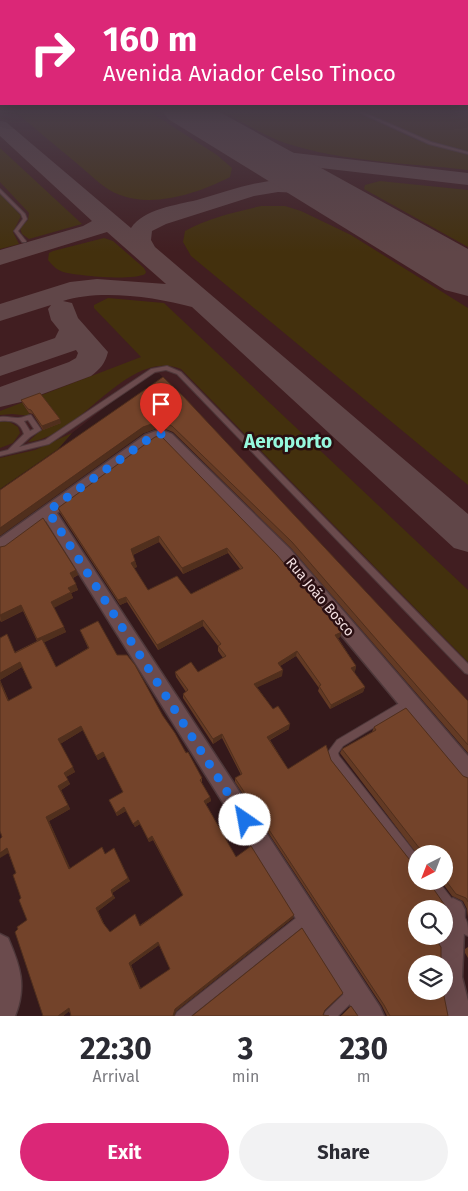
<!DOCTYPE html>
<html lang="en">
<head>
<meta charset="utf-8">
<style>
  body { margin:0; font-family:"Fira Sans",sans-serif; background:#f2f2f3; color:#2b2b33; height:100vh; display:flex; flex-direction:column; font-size:19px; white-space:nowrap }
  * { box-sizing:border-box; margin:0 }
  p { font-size:16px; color:#7c7c81 }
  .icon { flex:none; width:28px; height:28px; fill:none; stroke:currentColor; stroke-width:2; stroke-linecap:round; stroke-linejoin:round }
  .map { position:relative; height:1016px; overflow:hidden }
  .panel { display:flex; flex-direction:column; background:#fff; flex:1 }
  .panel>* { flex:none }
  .hud { position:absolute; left:0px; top:0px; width:469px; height:105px; box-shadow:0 5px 20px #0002; background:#db2777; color:#fff; overflow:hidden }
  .needle { width:32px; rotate:222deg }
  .controls { position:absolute; left:408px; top:845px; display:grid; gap:10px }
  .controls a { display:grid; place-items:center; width:45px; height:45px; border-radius:50%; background:#fff; box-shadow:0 5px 20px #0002; font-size:25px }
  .pin { position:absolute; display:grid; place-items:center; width:42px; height:42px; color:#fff; margin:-51px -21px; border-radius:50% 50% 50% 0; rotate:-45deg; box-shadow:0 0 5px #0007 }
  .pin .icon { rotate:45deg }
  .me { position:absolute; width:55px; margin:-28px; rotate:327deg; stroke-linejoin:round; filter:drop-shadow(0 0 4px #0008) }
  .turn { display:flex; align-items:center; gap:18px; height:105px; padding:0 20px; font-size:22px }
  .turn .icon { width:65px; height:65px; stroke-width:2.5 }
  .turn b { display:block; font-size:35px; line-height:42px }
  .eta { display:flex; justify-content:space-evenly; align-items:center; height:85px; text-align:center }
  .eta b { font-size:30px; font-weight:700; line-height:35px }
  .button { display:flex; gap:10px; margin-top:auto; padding:10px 20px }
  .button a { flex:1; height:58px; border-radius:30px; background:#db2777; color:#fff; font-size:20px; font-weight:700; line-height:58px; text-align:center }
  .button a+a { background:#f2f2f3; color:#2b2b33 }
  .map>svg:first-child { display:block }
  .built { fill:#411e21 }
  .green { fill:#43300d }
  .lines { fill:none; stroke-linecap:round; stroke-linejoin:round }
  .taxiway { fill:#604648; fill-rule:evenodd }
  .runway { fill:#604648; fill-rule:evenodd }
  .lane-casing { stroke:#4e383a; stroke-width:2 }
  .street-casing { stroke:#4e383a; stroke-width:3 }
  .lane { fill:#6b4b4d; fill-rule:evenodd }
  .street { fill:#6b4b4d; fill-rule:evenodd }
  .wall { fill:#633a24; fill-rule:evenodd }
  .shaded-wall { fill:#502f1d }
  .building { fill:#73432a; stroke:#502f1d; fill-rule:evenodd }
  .route { stroke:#1a73e8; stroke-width:9; stroke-dasharray:0 16.2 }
  .labels { text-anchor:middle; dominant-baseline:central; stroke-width:5; stroke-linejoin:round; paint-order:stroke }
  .street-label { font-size:14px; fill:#f2dedf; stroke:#2a0f12 }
  .district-label { font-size:19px; font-weight:bold; fill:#96f8de; stroke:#2a0f12 }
</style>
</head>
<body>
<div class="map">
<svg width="468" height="1016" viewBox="0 0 468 1016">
  <rect width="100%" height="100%" fill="#34191b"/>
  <polygon class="built" points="0,110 360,110 429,141 468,151 468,705 159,373 150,375 134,385 72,433 58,449 0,489"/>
  <g class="green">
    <path d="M13 110H147L217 155 232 168 230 177C199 193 154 208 120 195 105 190 92 176 80 166 58 148 36 129 13 110Z"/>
    <path d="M220 110H352L417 140 468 155V170C408 163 343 162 285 143 262 135 241 121 220 110Z"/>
    <polygon points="360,110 468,110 468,151 429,141"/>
    <polygon points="0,148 82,224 29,239 22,234 20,228 28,220 29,213 0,182"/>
    <polygon points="380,181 468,190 468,247 364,189 365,185"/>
    <polygon points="0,193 21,216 13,232 19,244 0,249"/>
    <path d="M261 206H285L301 211 351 235 468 308V485L191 256 183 242 185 231C208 218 235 212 261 206Z"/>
    <path d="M104 238 113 241 144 268 146 272 145 274C132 281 79 276 63 272 57 270 52 265 48 260L49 253 53 251Z"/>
    <path d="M108 298 164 303 468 590V662L181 369C126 348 81 438 28 442L41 430 60 423 23 404 31 416 12 414 0 415V411L141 357 94 308V305Z"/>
    <polygon points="8,421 18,427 20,433 13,443 0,448 0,422"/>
    <polygon points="72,433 58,449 0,489 0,458 35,450"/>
  </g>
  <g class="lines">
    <g class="taxiway">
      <path d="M0 121 6 122 131 228C144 209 176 205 197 200 240 188 280 170 324 186 333 189 342 192 347 199L344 204 336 206 303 193 278 192 254 196 166 224 152 231 151 240 155 247 468 514V552L454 548 192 307C156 297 99 289 63 301L72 303 78 318 108 352C105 364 100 369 91 376L21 402 0 407V387L69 362 76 358 78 353 76 350 0 376V357L55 338 59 330 51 320 48 309 51 305 0 321V304L70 282 97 279 166 284 107 232 0 265V250L83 226 92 221 0 136Z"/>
      <polygon points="255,145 278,151 468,173 468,185 277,163 248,155 245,151 248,147"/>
    </g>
    <polygon class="runway" points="162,110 216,110 468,249 468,296 445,290 168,119"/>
    <g class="lane-casing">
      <g id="lane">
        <polygon points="354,110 358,110 431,142 468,152 468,154 429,144"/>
        <polygon points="0,189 25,214 27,219 18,231 26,241 26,242 22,242 14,231 23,219 21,214 0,193"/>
        <path d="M167 366 181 372 468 664V674L465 673 177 374 166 370 155 372 49 444 0 456V452L8 450 24 434C20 422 13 420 0 421V417C7 416 12 418 18 418 23 418 27 415 31 415L40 428 41 430 30 437 19 447 45 440 151 369ZM28 420 34 429 30 431 24 421Z"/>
        <polygon points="408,698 411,699 413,702 411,705 343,746 338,753 339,756 416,854 416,868 412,866 331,763 328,752 337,740"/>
        <polygon points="425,881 438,881 456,904 458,908 456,912 452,914 448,912 427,885"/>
        <polygon points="305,912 309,914 311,918 309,922 191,1016 175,1016 177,1012 301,914"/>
        <path d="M459 912C468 917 468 926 468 936L464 934 453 918 455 914Z"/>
        <polygon points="354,986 358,988 360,992 358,996 338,1016 323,1016 325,1012 350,988"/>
      </g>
    </g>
    <g class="street-casing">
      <g id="street">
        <polygon points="161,429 172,434 290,549 468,756 468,782 461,779 278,559 162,440 155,441 57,513 380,1007 384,1016 357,1016 46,521 6,550 0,552 0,538 145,435"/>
        <polygon points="453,898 461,902 465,910 462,977 468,1001 468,1016 446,1016 441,991 444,991 444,964 439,964 440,936 444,936 444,909 442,909 445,902"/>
        <path d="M0 934 8 938C20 966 27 986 15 1016H0Z"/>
      </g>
    </g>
    <use href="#lane" class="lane"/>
    <use href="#street" class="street"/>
  </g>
  <g class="wall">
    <polygon points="163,377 468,701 468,753 291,548 173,432 160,427 144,433"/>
    <polygon points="21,400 61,423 43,430 33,414 29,413 23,404"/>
    <path d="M155 437 340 637 338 638 356 666 355 671 354 672 365 687 363 692 330 709 318 691 319 688 296 656 280 666 282 676 257 687 273 709 289 729 270 740 288 769 331 760 413 864 416 909 438 943 411 986 448 1016H387L382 1006 235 782V778L241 775 222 738 213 744 183 698V694L186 692 176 677 175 672H198L223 658 218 651V646L203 626 158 650 127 602 120 605 60 513 58 508ZM159 542 183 574 228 553 240 569 191 594 148 590 134 568 137 567 133 555Z"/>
    <path d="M0 547 76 570 78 575 73 578 78 590 71 593 73 598 54 607 66 632 44 642 56 667 88 648 80 630 117 655 163 716 202 778V783L210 797 211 801 206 804 236 857 293 918 176 1011 174 1016H71L69 1011 63 1016 18 929 27 920 21 898 16 873 0 831V638L15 652 37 641 23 611 1 622 0 620ZM22 667 32 688 9 701 0 680ZM83 730 98 760 105 756 123 792 109 800 117 816 126 811 135 827 140 824 149 842 153 840 183 896 140 925 110 932 105 926 98 911 115 898 112 893 130 881 105 854 70 869 49 821 70 809 61 790 70 784 66 777 75 772 60 744ZM159 945 170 969 141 989 131 965Z"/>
    <polygon points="374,727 463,776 468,778 468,917 467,909 463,901 452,896 441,881 444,881 444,854 417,854 340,753 342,749 372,732"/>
    <polygon points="468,947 468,958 465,953 465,949"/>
  </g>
  <g class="shaded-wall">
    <polygon points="60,419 61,423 43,430 42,426"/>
    <polygon points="160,421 160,427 144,433 0,536 0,528 143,427"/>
    <polygon points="159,536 159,542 132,555 131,549"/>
    <polygon points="227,548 228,553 183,574 182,568"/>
    <polygon points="135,561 137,567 132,569 131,563"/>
    <polygon points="76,570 78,575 72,578 70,573"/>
    <polygon points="76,584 78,590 71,593 73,598 54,608 51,602 68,588"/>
    <polygon points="126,597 127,602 120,605 118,600"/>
    <polygon points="21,605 23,611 1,622 0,615"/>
    <polygon points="203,620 203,626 158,650 157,645"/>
    <polygon points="64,627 66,632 39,645 37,639"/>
    <polygon points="342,632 340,637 334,640 335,635"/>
    <polygon points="297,651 296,656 277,668 278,663"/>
    <polygon points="20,662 22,667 0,680 11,706 0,682 0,673"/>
    <polygon points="356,666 355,671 350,674 351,668"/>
    <polygon points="283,670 282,676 254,689 254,684"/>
    <polygon points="365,687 363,692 330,709 331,705"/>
    <polygon points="290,724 289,729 267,741 267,737"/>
    <polygon points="81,726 83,730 60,744 58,739"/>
    <polygon points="222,734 222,738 213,744 213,739"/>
    <polygon points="103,752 105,756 98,760 96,756"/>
    <polygon points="73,767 75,772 66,777 64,773"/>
    <polygon points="68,780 70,784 61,790 70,809 49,821 72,872 69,869 46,817 58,786"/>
    <polygon points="210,797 211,801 204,805 204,801"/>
    <polygon points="124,807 126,811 117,816 116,813"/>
    <polygon points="138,820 140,824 135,827 133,824"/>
    <polygon points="152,836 153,840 149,842 148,839"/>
    <polygon points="7,848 10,852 0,858 0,853"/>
    <polygon points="114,848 130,881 112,893 115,898 98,911 105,926 103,923 96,908 111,890"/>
    <polygon points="294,915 293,918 176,1011 174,1016 173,1016 175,1009"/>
    <polygon points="158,942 159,945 131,965 142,991 140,989 129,963"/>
    <polygon points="69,1008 71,1010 63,1016 58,1016"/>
  </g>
  <g class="building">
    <polygon points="163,377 183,396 468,701 468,745 292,542 172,426 160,421 143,427 0,528 0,490"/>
    <polygon points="40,393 60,419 42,426 31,410 28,409 21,400"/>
    <path d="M161 436 277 555 342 632 335 635 356 666 351 668 365 687 331 705 319 686 321 685 297 651 278 663 283 670 254 684 273 709 278 706 290 724 267 737 288 769 326 745 331 760 413 864 416 865V881H428L444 904V907L445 908 446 916 444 918V909H416V936H442L441 940 438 943 441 947V958L434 964H416V981L411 986 416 984V991H443L448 1016H390L384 1005 235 778 242 774 222 734 213 739 183 694 188 690 175 672 191 662 198 672 226 656 218 646 221 644 203 620 157 645 126 597 118 600 58 508 155 437ZM159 536 182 568 227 548 243 568 191 594 177 576 148 590 131 563 135 561 131 549Z"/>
    <polygon points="43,518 76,570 70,573 76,584 68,588 71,592 51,602 64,627 37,639 21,605 0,615 0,547 5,546"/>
    <path d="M98 621 117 655H127L135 665 163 716 175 733 186 753 188 752 202 778 200 780 210 797 204 801 236 857 251 846 294 915 175 1009 173 1016H71L69 1008 58 1016H43L15 932 18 929 17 927 27 920 19 900 21 898 13 875 16 873 7 848 0 853V839L2 837 0 831V682L8 701 32 688 20 662 0 673V638L7 634 15 653 42 639 56 667 89 648 80 630ZM81 726 96 756 103 752 123 792 109 800 116 813 124 807 133 824 138 820 148 839 152 836 183 895 140 926 135 914 110 932 103 923 96 908 113 896 111 890 128 878 114 848 105 854 102 847 69 869 46 817 68 805 58 786 68 780 64 773 73 767 58 739ZM158 942 170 969 140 989 129 963Z"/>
    <polygon points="406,708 463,776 468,778 468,902 466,898 456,894 444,878 444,854 420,854 420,849 342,749 376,730 374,727"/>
    <polygon points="302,928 343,993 325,1010 323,1015 329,1016 192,1016"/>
    <polygon points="444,974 446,974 446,988 444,989"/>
    <polygon points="351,1006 358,1016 341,1016"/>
  </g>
  <linearGradient id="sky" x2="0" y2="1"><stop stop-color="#1d0e0f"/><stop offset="0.44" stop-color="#4a3e4a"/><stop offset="1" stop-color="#4a3e4a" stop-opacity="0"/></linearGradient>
  <rect width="468" height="252" fill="url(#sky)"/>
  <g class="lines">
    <polyline class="route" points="161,434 150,438 48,511 245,820"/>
  </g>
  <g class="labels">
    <g class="street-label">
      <text transform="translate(320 597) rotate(50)">Rua João Bosco</text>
    </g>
    <g class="district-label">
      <text x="288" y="441">Aeroporto</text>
    </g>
  </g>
</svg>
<div class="controls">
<a><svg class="needle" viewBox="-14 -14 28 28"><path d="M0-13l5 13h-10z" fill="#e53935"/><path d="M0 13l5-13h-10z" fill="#7c7c81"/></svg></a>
<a><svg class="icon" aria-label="search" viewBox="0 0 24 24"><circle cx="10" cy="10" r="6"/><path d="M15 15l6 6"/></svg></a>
<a><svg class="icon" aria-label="layers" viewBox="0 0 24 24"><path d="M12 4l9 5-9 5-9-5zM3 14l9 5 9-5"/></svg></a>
</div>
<div class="pin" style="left:161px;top:434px;background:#d93025"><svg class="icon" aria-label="arrive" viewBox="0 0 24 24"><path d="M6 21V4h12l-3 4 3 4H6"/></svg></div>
<svg class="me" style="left:245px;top:820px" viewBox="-20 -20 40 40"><circle r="19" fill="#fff"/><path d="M0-13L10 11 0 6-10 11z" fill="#1a73e8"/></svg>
<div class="hud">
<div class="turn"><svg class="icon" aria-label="right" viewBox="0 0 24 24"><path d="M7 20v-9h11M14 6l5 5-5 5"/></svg><div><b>160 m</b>Avenida Aviador Celso Tinoco</div></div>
</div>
</div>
<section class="panel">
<div class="eta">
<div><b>22:30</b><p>Arrival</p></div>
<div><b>3</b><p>min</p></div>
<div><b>230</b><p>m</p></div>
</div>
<div class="button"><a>Exit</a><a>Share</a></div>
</section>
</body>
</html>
